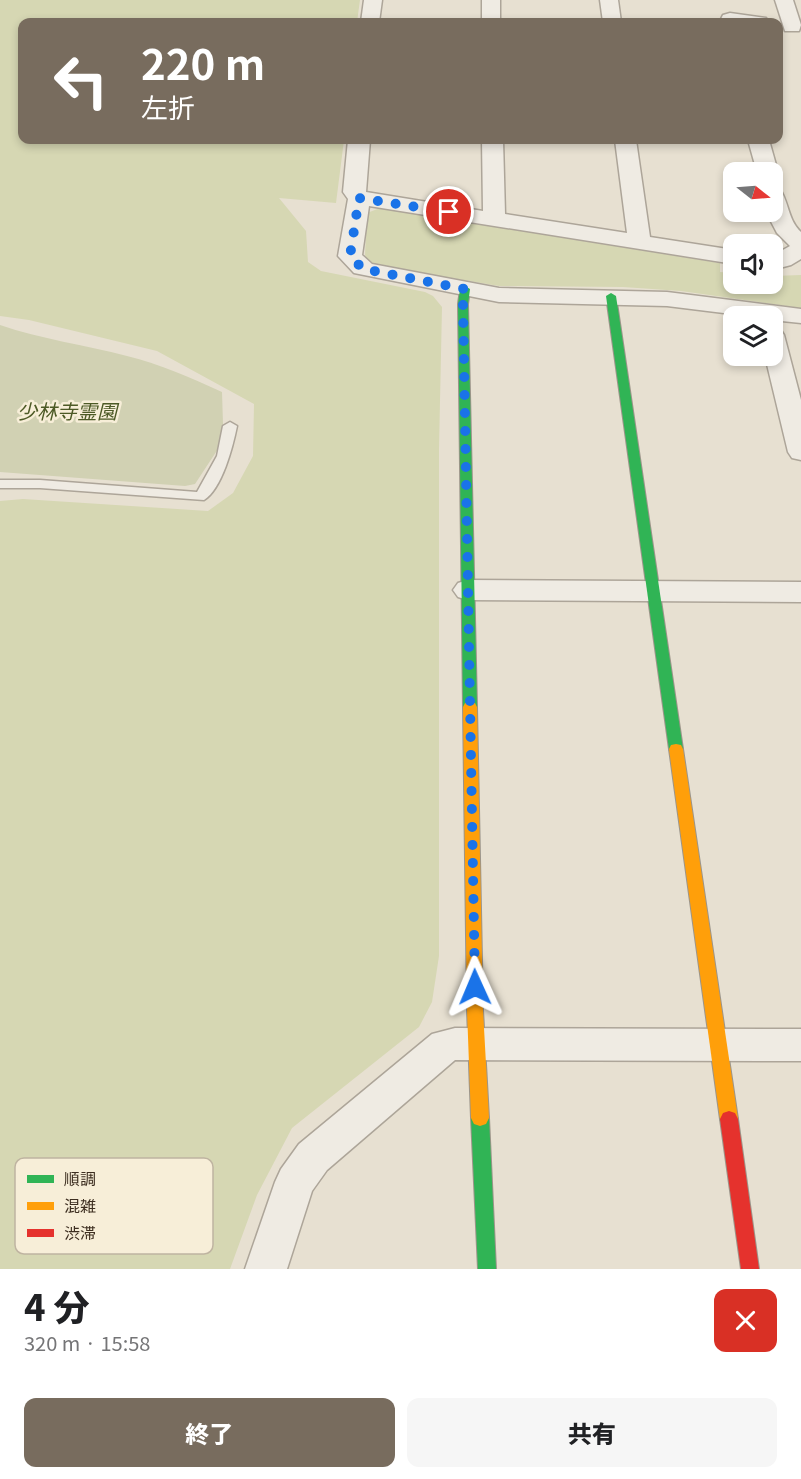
<!DOCTYPE html>
<html lang="ja">
<head>
<meta charset="utf-8">
<style>
  body { margin:0; font-family:Georgia,"Noto Sans JP",serif; background:#f6f6f6; color:#202124; height:100vh; display:flex; flex-direction:column; font-size:22px; white-space:nowrap }
  * { box-sizing:border-box; margin:0 }
  p { font-size:20px; color:#757577 }
  .icon { flex:none; width:33px; height:33px; fill:none; stroke:currentColor; stroke-width:2; stroke-linecap:round; stroke-linejoin:round }
  .map { position:relative; height:1269px; overflow:hidden }
  .drawer { display:flex; flex-direction:column; background:#fff; flex:1 }
  .drawer>* { flex:none }
  .hud { position:absolute; left:18px; top:18px; width:765px; height:126px; border-radius:12px; box-shadow:0 3px 9px #0003; background:#786c5e; color:#fff; overflow:hidden }
  .needle { width:39px; rotate:107deg }
  .tools { position:absolute; left:723px; top:162px; display:grid; gap:12px }
  .tools a { display:grid; place-items:center; width:60px; height:60px; border-radius:12px; background:#fff; box-shadow:0 3px 9px #0003; font-size:30px }
  .pin { position:absolute; display:grid; place-items:center; width:51px; height:51px; color:#fff; margin:-26px; border:3px solid #fff; border-radius:50%; box-shadow:0 2px 6px #0007 }
  .me { position:absolute; width:66px; margin:-33px; rotate:359deg; stroke-linejoin:round; filter:drop-shadow(0 0 4px #0008) }
  .turn { display:flex; align-items:center; gap:21px; height:126px; padding:0 24px; font-size:27px }
  .turn .icon { width:78px; height:78px; stroke-width:2.5 }
  .turn b { display:block; font-size:42px; line-height:51px }
  .round { display:grid; place-items:center; flex:none; width:63px; height:63px; border-radius:12px; background:#f6f6f6 }
  .head { display:flex; align-items:center; justify-content:space-between; height:102px; padding:0 24px }
  h1 { font-size:36px; font-weight:800; line-height:45px }
  .cta { display:flex; gap:12px; margin-top:auto; padding:12px 24px }
  .cta a { flex:1; height:69px; border-radius:12px; background:#786c5e; color:#fff; font-size:24px; font-weight:800; line-height:69px; text-align:center }
  .cta a+a { background:#f6f6f6; color:#202124 }
  .map>svg:first-child { display:block }
  .green { fill:#d6d7b3 }
  .cemetery { fill:#d1d1b3 }
  .lines { fill:none; stroke-linecap:round; stroke-linejoin:round }
  .lane-casing { stroke:#ada599; stroke-width:3 }
  .street-casing { stroke:#ada599; stroke-width:3 }
  .fast-casing { stroke:#9c958a; stroke-width:2 }
  .slow-casing { stroke:#9c958a; stroke-width:2 }
  .jam-casing { stroke:#9c958a; stroke-width:2 }
  .lane { fill:#efebe3; fill-rule:evenodd }
  .street { fill:#efebe3; fill-rule:evenodd }
  .fast { fill:#30b455; fill-rule:evenodd }
  .slow { fill:#ff9f0a; fill-rule:evenodd }
  .jam { fill:#e5322d; fill-rule:evenodd }
  .route { stroke:#1a73e8; stroke-width:10; stroke-dasharray:0 18 }
  .labels { text-anchor:middle; dominant-baseline:central; stroke-width:5; stroke-linejoin:round; paint-order:stroke }
  .park-label { font-size:20px; font-style:italic; fill:#4d5a26; stroke:#f7eed8 }
  .key { fill:#f7eed8; stroke:#bfb4a1; stroke-width:1.5 }
  .key-label { font-size:16px; fill:#3d2e20 }
</style>
</head>
<body>
<div class="map">
<svg width="801" height="1269" viewBox="0 0 801 1269">
  <rect width="100%" height="100%" fill="#e7e0d1"/>
  <g class="green">
    <polygon points="0,0 360,0 357,22 22,22 22,140 344,140 336,203 279,198 306,231 308,262 321,271 425,292 433,296 442,307 439,449 439,956 432,1002 419,1027 292,1128 257,1195 230,1269 0,1269 0,501 23,499 208,511 233,493 253,456 254,404 157,351 29,320 0,316"/>
    <polygon points="380,208 720,263 720,272 733,273 734,284 772,284 773,276 801,275 801,308 681,291 623,287 499,286 374,265 367,260 365,255 367,213"/>
  </g>
  <path class="cemetery" d="M0 325C41 339 85 345 127 356 160 364 191 378 222 392L223 424 218 449 195 484 185 486 0 472Z"/>
  <g class="lines">
    <g class="lane-casing">
      <path id="lane" d="M230 422 237 426C233 446 222 489 204 500L40 488H0V480H40L197 492 217 456 223 426Z"/>
    </g>
    <g class="street-casing">
      <g id="street">
        <polygon points="364,0 382,0 379,22 361,22"/>
        <rect x="482" y="0" width="18" height="22"/>
        <polygon points="600,0 618,0 621,22 603,22"/>
        <polygon points="775,0 793,0 801,25 799,31 785,31"/>
        <polygon points="730,13 766,18 768,22 723,22 721,19 723,15"/>
        <polygon points="348,140 370,140 366,192 483,211 482,140 503,140 505,214 627,233 615,140 636,140 650,237 734,250 734,264 369,206 362,255 372,264 499,288 667,292 801,309 801,323 772,320 772,316 748,316 667,306 499,302 354,273 338,256 348,199 343,192"/>
        <polygon points="748,140 769,140 778,172 775,177 772,177 772,172 757,172"/>
        <path d="M772 188 780 189C789 203 788 220 801 232V259L791 265 772 270V256L790 246 777 233 766 212H772Z"/>
        <polygon points="772,328 781,330 784,335 801,400 801,460 792,458 788,452 765,356 772,356"/>
        <polygon points="468,580 801,582 801,602 468,600 458,597 453,590 458,583"/>
        <polygon points="455,1028 801,1029 801,1061 455,1060 327,1170 312,1191 287,1269 245,1269 275,1182 281,1169 299,1144 432,1034"/>
      </g>
    </g>
    <g class="fast-casing">
      <g id="fast">
        <polygon points="465,286 470,289 468,304 477,707 475,711 465,711 463,707 458,304 460,289"/>
        <polygon points="611,293 616,296 683,749 681,753 671,753 669,749 606,296"/>
        <polygon points="480,1110 486,1112 489,1118 496,1269 478,1269 471,1118 474,1112"/>
      </g>
    </g>
    <g class="slow-casing">
      <g id="slow">
        <polygon points="470,702 475,703 477,707 483,1010 489,1118 486,1124 480,1126 474,1124 471,1118 467,1010 463,707 465,703"/>
        <polygon points="676,744 681,745 683,749 738,1119 735,1125 729,1127 723,1125 720,1119 669,749 671,745"/>
      </g>
    </g>
    <g class="jam-casing">
      <polygon id="jam" points="729,1111 735,1113 738,1119 759,1269 741,1269 720,1119 723,1113"/>
    </g>
    <use href="#lane" class="lane"/>
    <use href="#street" class="street"/>
    <use href="#fast" class="fast"/>
    <use href="#slow" class="slow"/>
    <use href="#jam" class="jam"/>
  </g>
  <g class="lines">
    <polyline class="route" points="449,212 359,198 350,256 362,268 369,270 465,289 463,304 475,987"/>
  </g>
  <g class="labels">
    <g class="park-label">
      <text x="67" y="410">少林寺霊園</text>
    </g>
  </g>
  <rect x="15" y="1158" width="198" height="96" rx="9" class="key"/>
  <rect x="27" y="1175" width="27" height="8" fill="#30b455"/>
  <rect x="27" y="1202" width="27" height="8" fill="#ff9f0a"/>
  <rect x="27" y="1229" width="27" height="8" fill="#e5322d"/>
  <g class="key-label">
    <text x="64" y="1185">順調</text>
    <text x="64" y="1212">混雑</text>
    <text x="64" y="1239">渋滞</text>
  </g>
</svg>
<div class="tools">
<a><svg class="needle" viewBox="-14 -14 28 28"><path d="M0-13l5 13h-10z" fill="#e53935"/><path d="M0 13l5-13h-10z" fill="#757577"/></svg></a>
<a><svg class="icon" aria-label="sound" viewBox="0 0 24 24"><path d="M4 9h4l5-4v14l-5-4H4zM17 9q2 3 0 6"/></svg></a>
<a><svg class="icon" aria-label="layers" viewBox="0 0 24 24"><path d="M12 4l9 5-9 5-9-5zM3 14l9 5 9-5"/></svg></a>
</div>
<div class="pin" style="left:449px;top:212px;background:#d93025"><svg class="icon" aria-label="arrive" viewBox="0 0 24 24"><path d="M6 21V4h12l-3 4 3 4H6"/></svg></div>
<svg class="me" style="left:475px;top:987px" viewBox="-20 -20 40 40"><path d="M0-17L14 15 0 8-14 15z" fill="#1a73e8" stroke="#fff" stroke-width="4"/></svg>
<div class="hud">
<div class="turn"><svg class="icon" aria-label="left" viewBox="0 0 24 24"><path d="M17 20v-9H6M10 6l-5 5 5 5"/></svg><div><b>220 m</b>左折</div></div>
</div>
</div>
<section class="drawer">
<div class="head"><div><h1>4 分</h1><p>320 m · 15:58</p></div><a class="round" style="background:#d93025;color:#fff"><svg class="icon" aria-label="close" viewBox="0 0 24 24"><path d="M6 6l12 12M18 6L6 18"/></svg></a></div>
<div class="cta"><a>終了</a><a>共有</a></div>
</section>
</body>
</html>
